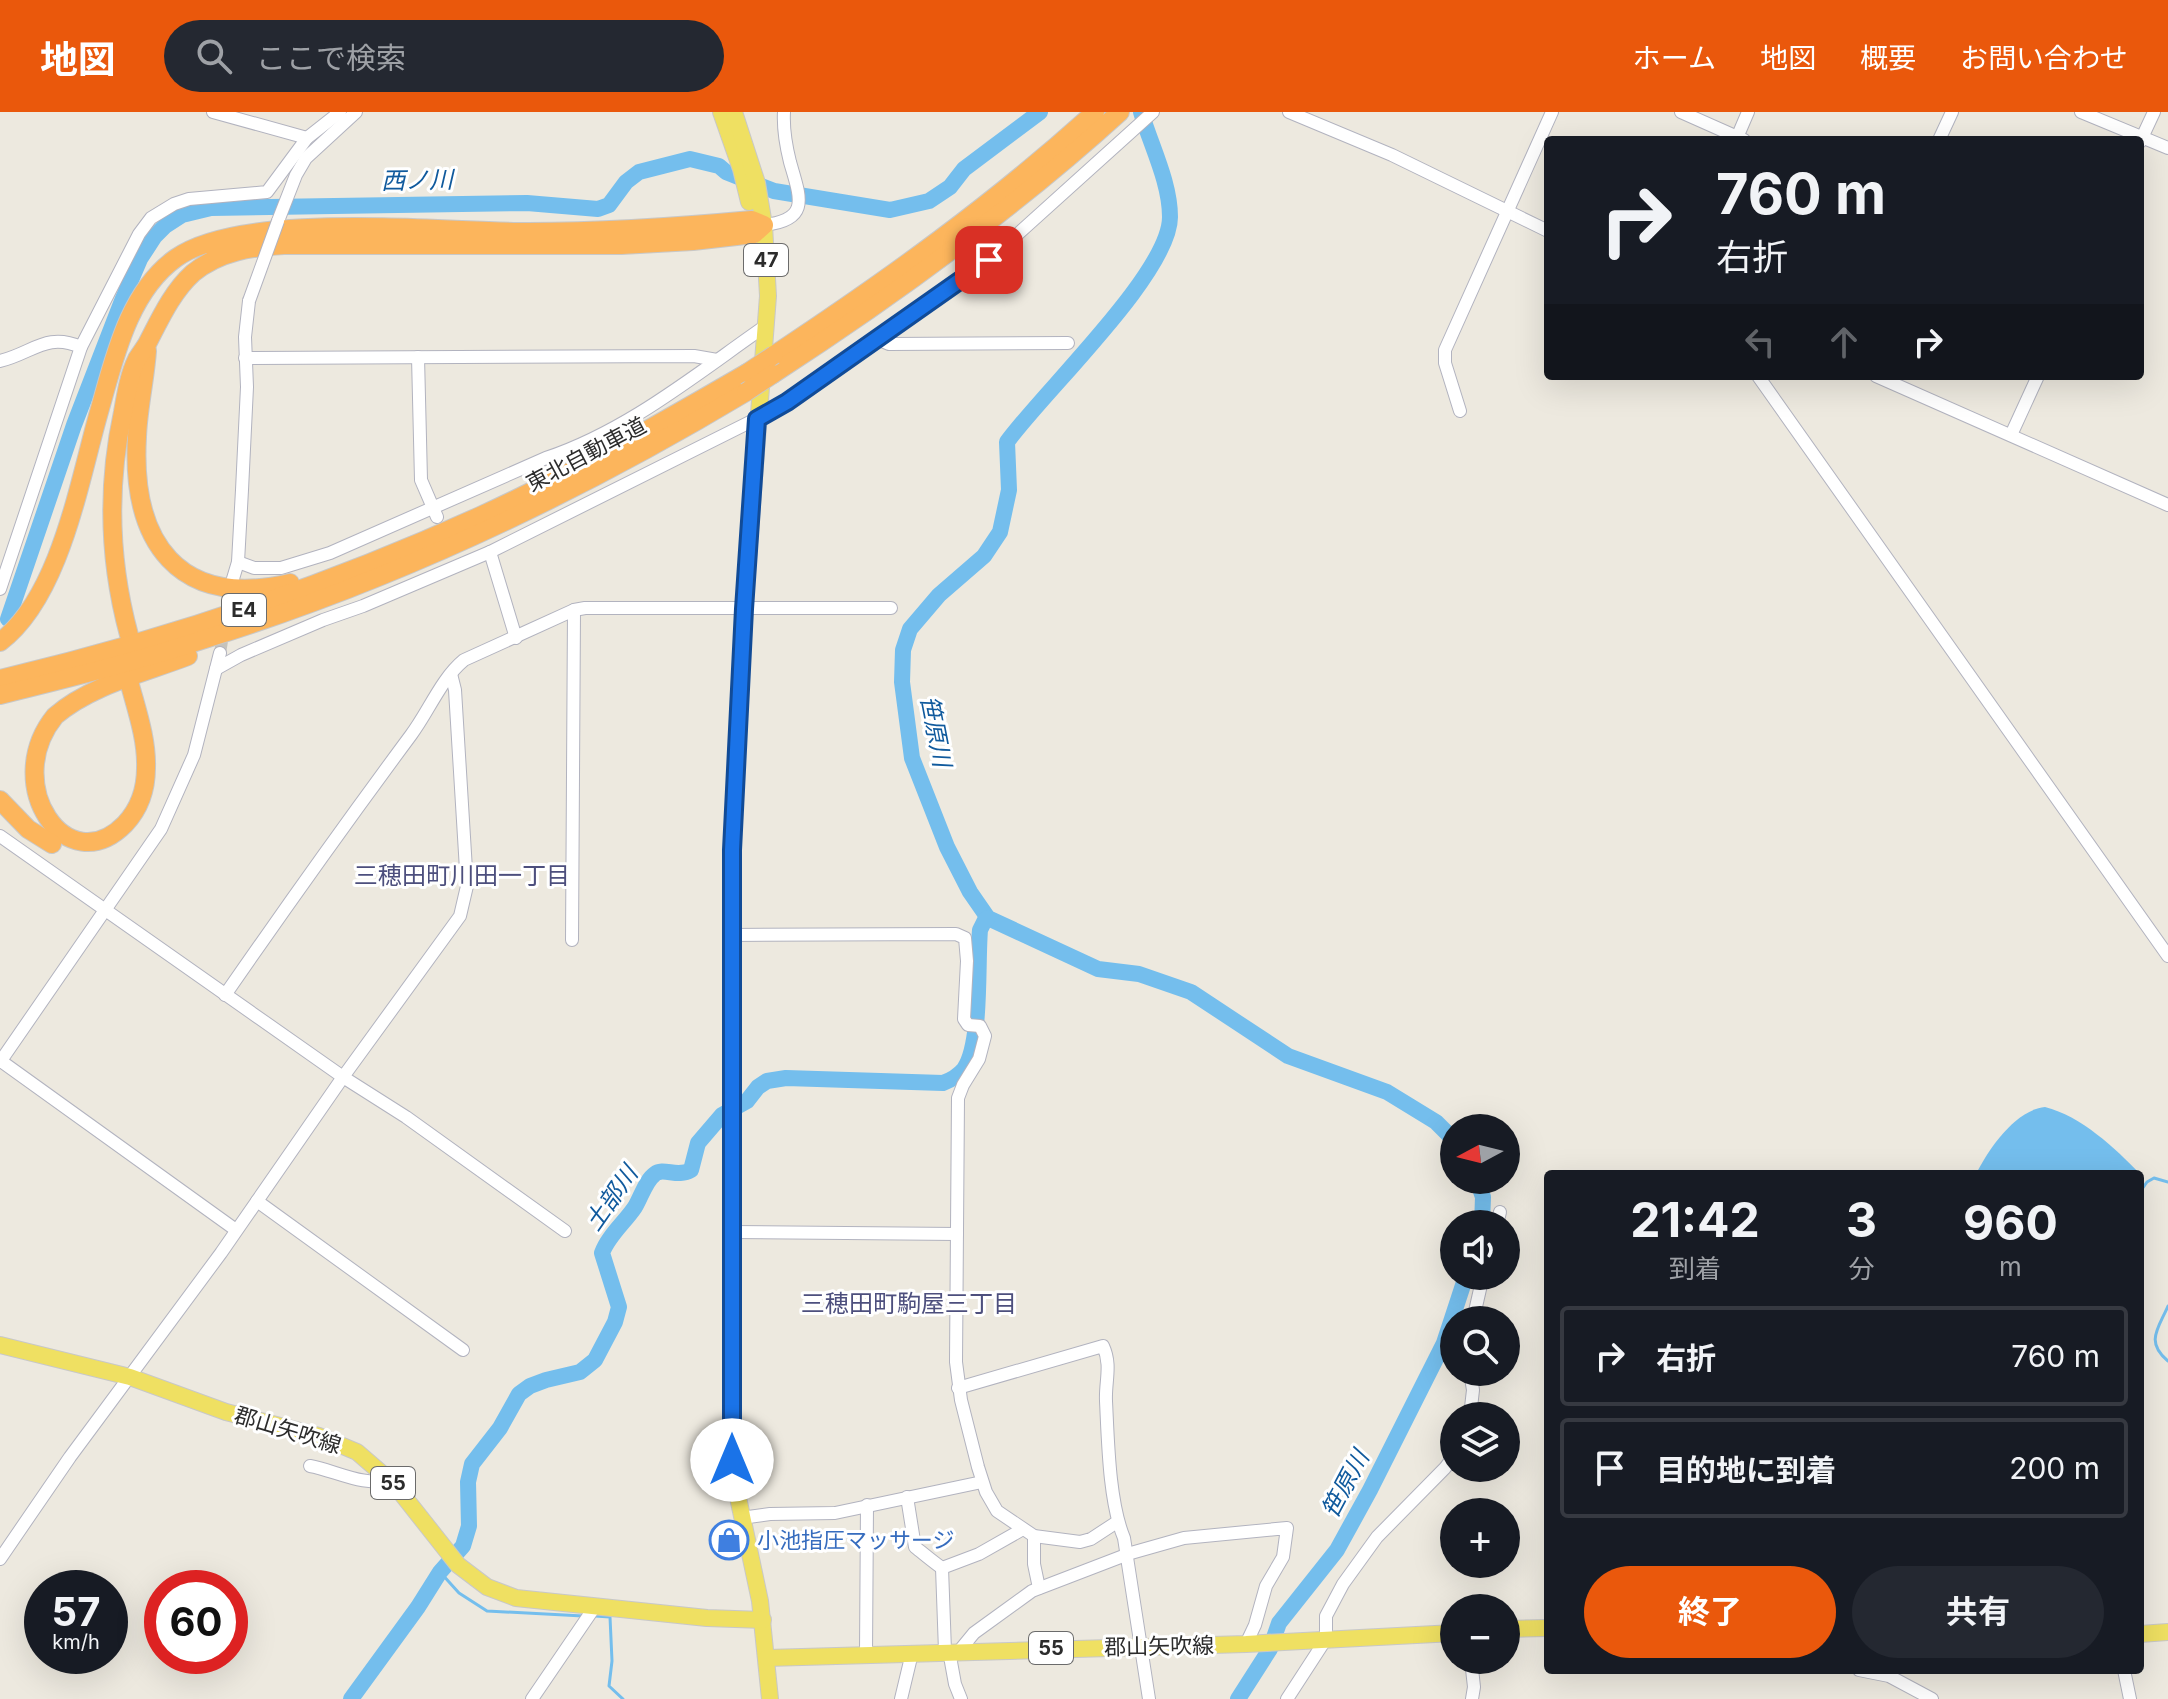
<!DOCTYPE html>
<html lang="ja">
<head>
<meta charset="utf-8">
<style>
  body { margin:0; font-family:Inter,"Noto Sans JP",sans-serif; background:#242831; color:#f1f3f6; height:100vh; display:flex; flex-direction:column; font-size:30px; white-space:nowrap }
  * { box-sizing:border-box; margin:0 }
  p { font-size:26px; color:#9ea1a6 }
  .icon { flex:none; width:44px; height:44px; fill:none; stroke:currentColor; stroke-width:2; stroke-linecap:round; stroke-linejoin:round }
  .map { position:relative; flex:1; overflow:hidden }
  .panel { position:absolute; left:1544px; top:1058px; width:600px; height:504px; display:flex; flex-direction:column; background:#171b24; border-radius:8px; box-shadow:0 8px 32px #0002 }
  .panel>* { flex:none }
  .guide { position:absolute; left:1544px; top:24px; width:600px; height:244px; border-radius:8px; box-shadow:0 8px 32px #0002; background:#171b24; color:#f1f3f6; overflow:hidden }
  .needle { width:52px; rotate:263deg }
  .buttons { position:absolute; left:1440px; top:1002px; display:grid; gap:16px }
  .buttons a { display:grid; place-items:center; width:80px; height:80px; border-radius:50%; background:#171b24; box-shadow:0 8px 32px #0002; font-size:40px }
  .speed { position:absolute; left:24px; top:1458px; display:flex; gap:16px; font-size:40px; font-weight:700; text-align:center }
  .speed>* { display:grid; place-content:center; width:104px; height:104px; border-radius:50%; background:#171b24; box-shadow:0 8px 32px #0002; line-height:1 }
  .speed small { font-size:20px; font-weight:400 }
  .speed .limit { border:12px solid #d22; background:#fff; color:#111 }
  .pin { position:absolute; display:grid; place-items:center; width:68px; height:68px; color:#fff; margin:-34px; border-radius:16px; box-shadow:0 4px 12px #0006 }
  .me { position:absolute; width:88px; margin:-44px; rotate:0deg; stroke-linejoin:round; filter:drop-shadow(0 0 6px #0008) }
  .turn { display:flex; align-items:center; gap:28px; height:168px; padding:0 40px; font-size:36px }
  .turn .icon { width:104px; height:104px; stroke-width:2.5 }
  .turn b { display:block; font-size:56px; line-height:68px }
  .lanes { display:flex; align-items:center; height:76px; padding:0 40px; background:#0003; justify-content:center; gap:40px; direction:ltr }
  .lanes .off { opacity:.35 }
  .eta { display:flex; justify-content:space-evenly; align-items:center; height:136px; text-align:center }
  .eta b { font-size:48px; font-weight:700; line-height:56px }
  .primary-button { display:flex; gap:16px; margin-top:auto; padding:16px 40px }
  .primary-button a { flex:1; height:92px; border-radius:48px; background:#ea580c; color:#fff; font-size:32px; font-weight:700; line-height:92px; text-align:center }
  .primary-button a+a { background:#242831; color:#f1f3f6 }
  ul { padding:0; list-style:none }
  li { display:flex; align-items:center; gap:24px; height:100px; margin:0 16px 12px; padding:0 24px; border:4px solid #363941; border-radius:8px }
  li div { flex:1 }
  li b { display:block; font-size:30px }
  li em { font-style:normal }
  header { display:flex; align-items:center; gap:48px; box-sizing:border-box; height:112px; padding:0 40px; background:#ea580c; color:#fff }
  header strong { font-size:38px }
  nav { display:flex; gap:44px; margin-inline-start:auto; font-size:28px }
  .search { width:560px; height:72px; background:#242831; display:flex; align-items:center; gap:20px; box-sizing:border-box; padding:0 28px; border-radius:44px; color:#9ea1a6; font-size:30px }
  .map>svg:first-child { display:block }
  .water { fill:#74beed }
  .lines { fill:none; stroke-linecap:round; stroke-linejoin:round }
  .stream { stroke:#74beed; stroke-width:3 }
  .river { stroke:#74beed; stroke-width:16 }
  .minor-tunnel { stroke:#c6c3bb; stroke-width:12; stroke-dasharray:12 6; stroke-linecap:butt }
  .minor-casing { stroke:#b2b3bf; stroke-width:14 }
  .major-casing { stroke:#c8c8c8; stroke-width:18 }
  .highway-casing { stroke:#c8c8c8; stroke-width:20 }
  .minor { stroke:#fff; stroke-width:12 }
  .major { stroke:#efe062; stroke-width:16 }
  .highway { stroke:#fcb55c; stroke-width:18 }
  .minor-bridge-casing { stroke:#b2b3bf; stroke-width:14; stroke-linecap:butt }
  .highway-bridge-casing { stroke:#c8c8c8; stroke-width:20; stroke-linecap:butt }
  .minor-bridge { stroke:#fff; stroke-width:12 }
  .highway-bridge { stroke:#fcb55c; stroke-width:18 }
  .route-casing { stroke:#114b97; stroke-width:20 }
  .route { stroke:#1a73e8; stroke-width:14 }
  .labels { text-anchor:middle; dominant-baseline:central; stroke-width:6; stroke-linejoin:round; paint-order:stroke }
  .shield { fill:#fff; stroke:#6b6b6b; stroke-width:2 }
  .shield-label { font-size:20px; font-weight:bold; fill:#2c2c2c }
  .street-label { font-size:22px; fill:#2c2c2c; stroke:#fff }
  .shop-label { font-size:22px; fill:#366cbe; stroke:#fff; text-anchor:start }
  .water-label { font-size:24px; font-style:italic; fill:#105a9d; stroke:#fff }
  .neighbourhood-label { font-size:24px; fill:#4d4f7d; stroke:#fff }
</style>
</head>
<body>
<header>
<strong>地図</strong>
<div class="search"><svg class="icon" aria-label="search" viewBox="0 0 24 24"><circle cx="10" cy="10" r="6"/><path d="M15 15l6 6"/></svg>ここで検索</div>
<nav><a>ホーム</a><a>地図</a><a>概要</a><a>お問い合わせ</a></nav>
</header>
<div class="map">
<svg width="2168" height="1587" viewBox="0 0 2168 1587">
  <rect width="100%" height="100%" fill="#ede9df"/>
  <path class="water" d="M2045 995C2081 1004 2115 1036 2140 1062H1976C1988 1038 2015 998 2045 995Z"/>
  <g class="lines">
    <g class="stream">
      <polyline points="2140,1080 2147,1070 2154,1066 2168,1070"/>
      <path d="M2168 1194C2158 1217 2145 1230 2168 1249"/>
      <polyline points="440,1460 459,1481 487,1499 583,1504"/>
      <polyline points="595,1504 610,1505 612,1549 609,1574 623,1587"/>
    </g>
    <g class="river">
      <path d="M1141 0C1151 34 1170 70 1170 105 1170 161 1043 280 1007 330L1009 378 1000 420 984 444 939 483 910 517 903 538 902 570 912 646 947 735 970 780 988 806 1098 857 1139 862 1191 880 1288 944 1387 980 1436 1010 1454 1028"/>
      <polyline points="8,507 74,313 122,189 140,147 155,124 165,114 182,103 211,96 527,91 598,97 609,93 626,70 639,60 690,47 719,54 726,60 774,79 890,98 929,89 950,75 964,57 1040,0"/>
      <polyline points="1477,1068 1483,1085 1482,1112"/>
      <path d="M351 1587 418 1495 440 1460 463 1434 469 1414 468 1370 472 1352 500 1316 519 1282 530 1274 546 1268 580 1260 595 1248 615 1210 619 1195 602 1141C608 1124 625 1110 635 1095 641 1085 646 1068 655 1062 663 1055 678 1066 691 1058L698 1031 722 1003 747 989 758 975 767 969 786 966 943 971C951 968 959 963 964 957 982 931 977 852 980 818L985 808 988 806"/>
      <polyline points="1238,1587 1270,1537 1279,1511 1337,1438 1370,1378 1444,1231 1466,1164"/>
    </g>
    <polyline class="minor-tunnel" points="220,541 232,470"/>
    <g class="minor-casing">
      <g id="minor">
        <polyline points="213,0 307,26"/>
        <polyline points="1289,0 1392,43 1548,119"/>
        <polyline points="1681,0 1744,28"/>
        <polyline points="2081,0 2168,36"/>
        <polyline points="1736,28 1748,0"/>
        <polyline points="1939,28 1952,0"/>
        <polyline points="2140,30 2154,0"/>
        <polyline points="278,109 296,63 306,46 356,0"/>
        <path d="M764 113C811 108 800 85 790 50 786 34 783 17 784 0"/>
        <polyline points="877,227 889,232 1068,231"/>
        <polyline points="418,245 421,368 437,405"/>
        <polyline points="245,246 694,244 717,248"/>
        <path d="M0 249C33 241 46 220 81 235"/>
        <polyline points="1758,264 2168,844"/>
        <polyline points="1876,264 2168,393"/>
        <polyline points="1460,299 1445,251 1445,238 1552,0"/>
        <polyline points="2011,323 2038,264"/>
        <polyline points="490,440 516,526"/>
        <path d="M238 450 254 456H281L330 441 546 346C627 319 695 263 764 215"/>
        <polyline points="232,470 238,450 242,378 247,275 245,225 249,189"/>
        <polyline points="0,477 81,235 139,122 151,106 174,92 189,87 267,80 307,26 340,0"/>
        <polyline points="216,557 241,543 323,508 363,494 490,440 774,298 989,148 1153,0"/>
        <polyline points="0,724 343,965 406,1005 565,1119"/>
        <polyline points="731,823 956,822 965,826 967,849 964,907 968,913 980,914 985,924 979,947 963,973 958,986 956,1250 961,1288 978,1355 986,1380 997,1399 1034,1424 1080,1430 1091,1427 1117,1410"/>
        <polyline points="572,828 574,498"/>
        <path d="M225 883C286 795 348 708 411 623 429 599 441 567 464 548L574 498 585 496H891"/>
        <polyline points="1,949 236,1118"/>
        <polyline points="0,950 161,717 194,643 220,541"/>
        <polyline points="257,1089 463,1238"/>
        <polyline points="1497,1112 1500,1100"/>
        <polyline points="733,1120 957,1122"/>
        <polyline points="1473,1208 1483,1164"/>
        <path d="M958 1276 1103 1234C1112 1253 1105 1270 1106 1289 1108 1329 1109 1390 1124 1426L1149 1587"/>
        <polyline points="1470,1304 1473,1278 1470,1260"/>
        <path d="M310 1354C334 1358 366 1376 389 1367"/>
        <path d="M907 1385 915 1435C924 1442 932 1449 942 1456"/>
        <polyline points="741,1406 770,1402 835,1401 982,1370"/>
        <polyline points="1034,1424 1034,1452 1039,1476"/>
        <polyline points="0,1447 70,1345 221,1141 343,965 460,804 467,774 455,578 451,562"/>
        <polyline points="960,1538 974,1521 1032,1479 1131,1441 1184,1426 1287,1416 1283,1445 1266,1474 1255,1513 1246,1532"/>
        <polyline points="945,1539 942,1456 979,1442 1023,1417"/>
        <polyline points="949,1539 955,1572 961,1587"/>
        <polyline points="866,1541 867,1393"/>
        <polyline points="1471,1548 1474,1575 1472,1587"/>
        <polyline points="1859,1558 1889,1564 1932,1587"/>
        <polyline points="2124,1558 2130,1587"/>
        <polyline points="532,1587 594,1496"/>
        <polyline points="901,1587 912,1541"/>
        <polyline points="1287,1587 1326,1527 1326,1504 1343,1472 1377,1425 1445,1356 1454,1344"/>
      </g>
    </g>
    <g class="major-casing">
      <g id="major">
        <polyline points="721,0 741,57 749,90"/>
        <polyline points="734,0 757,71 764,113 768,184 744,497 732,738 732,1357 760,1489 770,1587"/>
        <polyline points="0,1233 130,1265 226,1300 319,1324 357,1340 394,1372 458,1453 487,1475 516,1486 707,1506 763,1508"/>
        <polyline points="1506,1517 1548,1516"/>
        <polyline points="2140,1522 2168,1520"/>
        <polyline points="767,1546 1246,1532 1454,1521"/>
      </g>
    </g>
    <g class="highway-casing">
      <g id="highway">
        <path d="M147 239C145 268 138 296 137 325 131 430 178 497 290 471"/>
        <path d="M774 243C886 169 995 91 1095 0"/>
        <path d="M773 262C895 183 1012 98 1120 0"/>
        <path d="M0 530C60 485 79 370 99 300 114 248 128 180 176 146 244 98 443 120 528 120 603 120 677 115 752 108L764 113 754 122 693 129 621 133H284C252 135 220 139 193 161 172 180 160 207 147 232 144 237 140 242 137 247 129 263 126 283 123 300 107 374 109 449 129 523"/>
        <path d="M0 567C165 528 326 474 480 404 572 362 659 312 747 261"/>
        <path d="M130 573C137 599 147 628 146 656 146 678 140 696 125 712 67 771 0 672 55 604 91 573 144 561 188 544"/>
        <path d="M0 583C69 566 138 549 205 527 395 468 576 382 746 280"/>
        <polyline points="0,688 28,717 52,732"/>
      </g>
    </g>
    <use href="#minor" class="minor"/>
    <use href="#major" class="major"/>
    <use href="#highway" class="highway"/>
    <g class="minor-bridge-casing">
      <polyline id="minor-bridge" points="249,189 278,109"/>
    </g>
    <g class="highway-bridge-casing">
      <g id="highway-bridge">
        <polyline points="747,261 774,243"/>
        <polyline points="746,280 773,262"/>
      </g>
    </g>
    <use href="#minor-bridge" class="minor-bridge"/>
    <use href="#highway-bridge" class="highway-bridge"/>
  </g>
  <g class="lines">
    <g class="route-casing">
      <polyline id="route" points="732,1348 732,738 744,497 757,307 787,290 989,148"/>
    </g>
    <use href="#route" class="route"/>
  </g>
  <defs>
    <g id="shop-ring" transform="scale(2)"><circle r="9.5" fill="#fff" stroke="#3f7fe0" stroke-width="1.5"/><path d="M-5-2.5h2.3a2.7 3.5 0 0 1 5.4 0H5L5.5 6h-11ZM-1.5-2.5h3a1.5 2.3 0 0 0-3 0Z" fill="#3f7fe0"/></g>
  </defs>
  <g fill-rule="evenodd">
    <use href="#shop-ring" x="729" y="1428"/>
  </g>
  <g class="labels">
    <g class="shield">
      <rect x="744" y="132" width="44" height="32" rx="6"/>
      <rect x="222" y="482" width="44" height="32" rx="6"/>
      <rect x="371" y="1355" width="44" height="32" rx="6"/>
      <rect x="1029" y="1520" width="44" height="32" rx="6"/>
    </g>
    <g class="shield-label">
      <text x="766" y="148">47</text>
      <text x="244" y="498">E4</text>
      <text x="393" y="1371">55</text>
      <text x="1051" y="1536">55</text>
    </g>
    <g class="street-label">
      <text transform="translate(586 342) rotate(-28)">東北自動車道</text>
      <text transform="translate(288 1318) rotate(17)">郡山矢吹線</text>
      <text transform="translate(1159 1534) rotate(-1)">郡山矢吹線</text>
    </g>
    <g class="shop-label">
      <text x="757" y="1428">小池指圧マッサージ</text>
    </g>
    <g class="water-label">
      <text transform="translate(417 68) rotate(-1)">西ノ川</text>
      <text transform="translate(936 619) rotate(79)">笹原川</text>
      <text transform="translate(611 1086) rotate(-55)">土部川</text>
      <text transform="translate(1345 1372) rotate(-62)">笹原川</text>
    </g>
    <g class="neighbourhood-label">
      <text x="462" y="763">三穂田町川田一丁目</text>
      <text x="909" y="1191">三穂田町駒屋三丁目</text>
    </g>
  </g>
</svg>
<div class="buttons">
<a><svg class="needle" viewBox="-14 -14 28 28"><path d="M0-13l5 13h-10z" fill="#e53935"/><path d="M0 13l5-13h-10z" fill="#9ea1a6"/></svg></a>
<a><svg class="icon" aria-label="sound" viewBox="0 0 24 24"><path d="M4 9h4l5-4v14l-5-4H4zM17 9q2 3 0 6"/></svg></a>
<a><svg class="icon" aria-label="search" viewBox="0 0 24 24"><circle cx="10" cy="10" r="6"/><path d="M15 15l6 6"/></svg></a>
<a><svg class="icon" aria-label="layers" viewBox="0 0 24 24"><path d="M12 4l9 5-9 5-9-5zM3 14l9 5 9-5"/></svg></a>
<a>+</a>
<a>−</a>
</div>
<div class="speed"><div>57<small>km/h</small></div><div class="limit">60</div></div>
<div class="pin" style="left:989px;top:148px;background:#d93025"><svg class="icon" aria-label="arrive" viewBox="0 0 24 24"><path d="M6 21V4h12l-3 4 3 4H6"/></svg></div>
<svg class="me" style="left:732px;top:1348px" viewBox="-20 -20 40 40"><circle r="19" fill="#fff"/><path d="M0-13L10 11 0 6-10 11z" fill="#1a73e8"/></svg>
<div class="guide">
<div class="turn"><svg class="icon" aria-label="right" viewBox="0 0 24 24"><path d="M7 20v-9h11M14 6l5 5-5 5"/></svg><div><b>760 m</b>右折</div></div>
<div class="lanes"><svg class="icon off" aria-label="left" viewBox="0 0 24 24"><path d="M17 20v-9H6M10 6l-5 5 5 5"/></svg><svg class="icon off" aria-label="ahead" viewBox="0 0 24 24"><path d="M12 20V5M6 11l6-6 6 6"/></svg><svg class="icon" aria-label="right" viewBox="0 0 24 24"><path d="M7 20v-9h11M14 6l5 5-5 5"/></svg></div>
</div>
<section class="panel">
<div class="eta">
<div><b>21:42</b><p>到着</p></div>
<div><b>3</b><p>分</p></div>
<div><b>960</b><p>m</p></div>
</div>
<ul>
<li><svg class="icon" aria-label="right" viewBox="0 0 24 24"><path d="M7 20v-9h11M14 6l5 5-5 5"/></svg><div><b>右折</b></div><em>760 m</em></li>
<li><svg class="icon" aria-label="arrive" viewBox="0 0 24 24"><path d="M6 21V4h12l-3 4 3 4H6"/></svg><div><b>目的地に到着</b></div><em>200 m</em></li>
</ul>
<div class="primary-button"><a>終了</a><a>共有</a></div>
</section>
</div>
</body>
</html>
